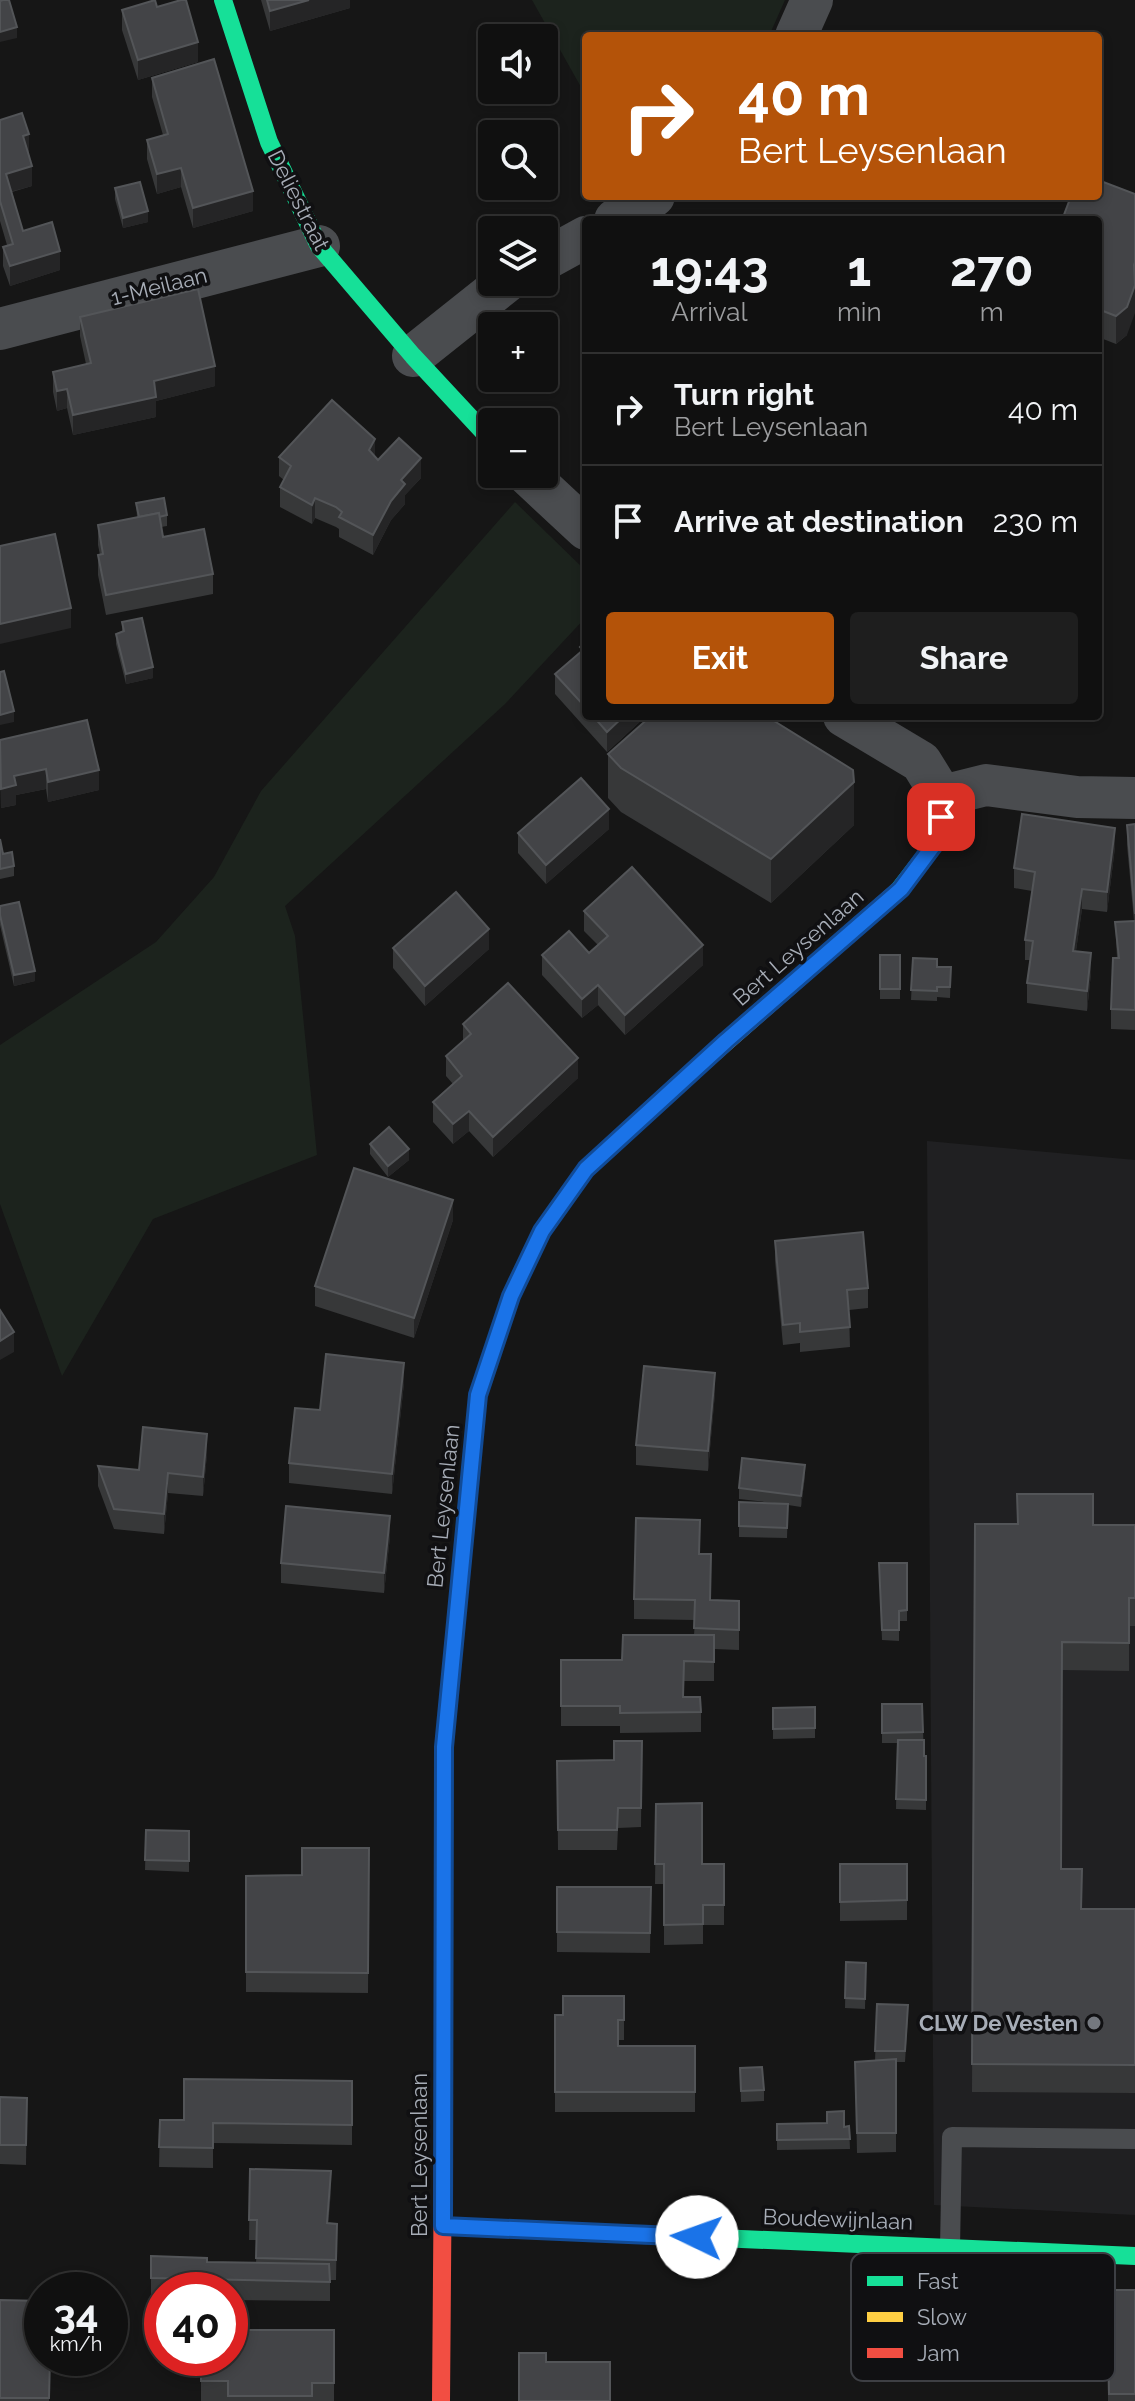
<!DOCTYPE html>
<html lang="en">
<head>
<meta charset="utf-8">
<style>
  body { margin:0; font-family:Raleway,sans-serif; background:#1e1e1e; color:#f1f3f6; height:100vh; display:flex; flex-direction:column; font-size:30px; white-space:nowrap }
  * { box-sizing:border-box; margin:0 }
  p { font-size:26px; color:#9c9d9f }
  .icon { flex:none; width:44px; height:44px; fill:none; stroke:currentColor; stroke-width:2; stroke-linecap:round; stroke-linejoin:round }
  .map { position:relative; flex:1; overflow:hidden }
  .sheet { position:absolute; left:582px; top:216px; width:520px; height:504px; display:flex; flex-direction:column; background:#101010; border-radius:8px; box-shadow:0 4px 12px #0003,0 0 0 2px #303030 }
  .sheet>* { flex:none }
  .hud { position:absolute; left:582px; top:32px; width:520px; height:168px; border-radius:8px; box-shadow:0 4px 12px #0003,0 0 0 2px #303030; background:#b45309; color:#fff; overflow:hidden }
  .controls { position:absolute; left:478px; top:24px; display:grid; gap:16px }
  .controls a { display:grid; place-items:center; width:80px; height:80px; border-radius:8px; background:#101010; box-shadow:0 4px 12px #0003,0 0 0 2px #303030; font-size:40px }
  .speed { position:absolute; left:24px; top:2272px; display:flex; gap:16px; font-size:40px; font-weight:700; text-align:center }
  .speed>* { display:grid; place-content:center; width:104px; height:104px; border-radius:50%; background:#101010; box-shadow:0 4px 12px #0003,0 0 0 2px #303030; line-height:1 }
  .speed small { font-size:20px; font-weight:400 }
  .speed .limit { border:12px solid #d22; background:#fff; color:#111 }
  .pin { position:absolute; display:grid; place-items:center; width:68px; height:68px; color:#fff; margin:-34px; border-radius:16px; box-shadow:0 4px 12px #0006 }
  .me { position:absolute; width:88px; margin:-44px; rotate:273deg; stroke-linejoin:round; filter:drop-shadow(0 0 6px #0008) }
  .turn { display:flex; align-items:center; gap:28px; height:168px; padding:0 24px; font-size:36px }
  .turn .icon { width:104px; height:104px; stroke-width:2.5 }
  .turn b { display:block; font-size:56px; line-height:68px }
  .eta { display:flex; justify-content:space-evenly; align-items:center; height:136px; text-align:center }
  .eta b { font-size:48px; font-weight:700; line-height:56px }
  .button { display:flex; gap:16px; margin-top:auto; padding:16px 24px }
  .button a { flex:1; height:92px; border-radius:8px; background:#b45309; color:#fff; font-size:32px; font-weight:700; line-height:92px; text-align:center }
  .button a+a { background:#1e1e1e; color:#f1f3f6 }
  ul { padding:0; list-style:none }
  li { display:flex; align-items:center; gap:24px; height:112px; padding:0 24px; border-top:2px solid #303030 }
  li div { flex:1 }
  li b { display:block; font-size:30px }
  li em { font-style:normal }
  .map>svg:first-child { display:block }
  .built { fill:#202022 }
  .green { fill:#1c231d }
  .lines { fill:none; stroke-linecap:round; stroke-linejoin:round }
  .lane { stroke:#4a4c4f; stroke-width:20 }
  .street { stroke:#4a4c4f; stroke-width:42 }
  .fast { stroke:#16e098; stroke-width:18 }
  .slow { stroke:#ffcf43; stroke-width:18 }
  .jam { stroke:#f24e42; stroke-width:18 }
  .wall { fill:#373839 }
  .shaded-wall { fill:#252526 }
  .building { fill:#434447; stroke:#535558; stroke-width:2 }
  .route-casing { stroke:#114b97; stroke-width:20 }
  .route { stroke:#1a73e8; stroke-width:14 }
  .poi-dot { fill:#74787f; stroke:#101012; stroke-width:3 }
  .labels { text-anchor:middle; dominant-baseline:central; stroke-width:7; stroke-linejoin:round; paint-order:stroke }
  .street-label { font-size:22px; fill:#a7adb7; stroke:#101012 }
  .poi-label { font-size:22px; font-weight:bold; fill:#a7adb7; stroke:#101012; text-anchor:end }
  .key { fill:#101012; stroke:#3d3f44; stroke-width:2 }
  .key-label { font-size:22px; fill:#a7adb7 }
</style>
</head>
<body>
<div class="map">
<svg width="1135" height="2401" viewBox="0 0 1135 2401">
  <rect width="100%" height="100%" fill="#161616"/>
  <polygon class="built" points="927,1141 1135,1160 1135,2215 934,2205"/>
  <g class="green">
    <polygon points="532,0 785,0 769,36 586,36 586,96"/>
    <polygon points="515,502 586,571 586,617 505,704 285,906 295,936 317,1155 153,1219 62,1376 0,1204 0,1045 156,942 214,877 261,791"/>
  </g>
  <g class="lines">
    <polyline class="lane" points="950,2248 952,2137 1135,2139"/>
    <g class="street">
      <polyline points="796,36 812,0"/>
      <polyline points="615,220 654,196"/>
      <polyline points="544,260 586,237"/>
      <polyline points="0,329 319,246"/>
      <polyline points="413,356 506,282"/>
      <polyline points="527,474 586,529"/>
      <polyline points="844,716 921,762 942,796 986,785 1077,797 1135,798"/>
    </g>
    <g class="fast">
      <polyline points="223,0 269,142 319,246 413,356 492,441"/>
      <polyline points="898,891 936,842 942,796"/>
      <polyline points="444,2024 444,1747 478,1395 511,1296 542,1231 586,1169 675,1087"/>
      <polyline points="443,2226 1135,2256"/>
    </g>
    <polyline class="slow" points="675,1087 898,891"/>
    <polyline class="jam" points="441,2401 444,2024"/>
  </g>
  <g class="wall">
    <polygon points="261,0 350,0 350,8 270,31"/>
    <polygon points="157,7 198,62 138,80 122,30 122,10"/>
    <polygon points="152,78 253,211 193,228 181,187 157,194 147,159 147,140 163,135 152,97"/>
    <polygon points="0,120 29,154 32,186 12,192 23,231 60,270 10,286 3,266 3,247 7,245 0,221"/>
    <polygon points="115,188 148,222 123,228 115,199"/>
    <polygon points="1098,220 1127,335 1116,344 1098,337"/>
    <polygon points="80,317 215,386 156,401 156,417 73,435 67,408 57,411 53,392 53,372 86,364 80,336"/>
    <polygon points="375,456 378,460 421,478 405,495 405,504 391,520 373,555 339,537 339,529 336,527 315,518 312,524 280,507 280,487 284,480 279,476 279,457"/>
    <polygon points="136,503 167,515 167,526 161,527 163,537 213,574 213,594 106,615 98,575 98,555 100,555 98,545 98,525 137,517"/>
    <polygon points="122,622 153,678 126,684 116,644 116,634 122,632"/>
    <polygon points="586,641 586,716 646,716 607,752 555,694 555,674 580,653 580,647"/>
    <polygon points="0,740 99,790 48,802 46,789 16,795 16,805 1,808"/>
    <polygon points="608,754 854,825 771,903 621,812 608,798"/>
    <polygon points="1135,824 1135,1030 1111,1029 1111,1009 1117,958 1115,922 1134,921 1127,845 1127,825"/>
    <polygon points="609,829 546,884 518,853 518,833"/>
    <polygon points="0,839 3,854 14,866 14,876 0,879"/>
    <polygon points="1115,847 1107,912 1082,909 1076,951 1091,973 1087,1011 1027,1003 1027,983 1030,960 1025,960 1025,940 1032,891 1014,888 1014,868"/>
    <polygon points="0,906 35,981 14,986 0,925"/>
    <polygon points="584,911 703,965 625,1035 598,1005 582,1018 542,975 542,955 589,953 598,945 584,931"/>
    <polygon points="393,948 489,949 425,1006 393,968"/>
    <rect x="880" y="955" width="20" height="44"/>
    <polygon points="913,958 937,967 951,967 950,998 937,997 937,1001 911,1000"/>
    <polygon points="463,1024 578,1078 493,1157 469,1131 453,1144 433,1122 433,1102 453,1084 446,1076 446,1056 463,1041"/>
    <polygon points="370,1144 409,1160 388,1177 370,1154"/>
    <polygon points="453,1220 414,1338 315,1306 315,1286"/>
    <polygon points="775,1241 868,1288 868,1308 849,1310 850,1347 800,1352 800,1343 783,1345 775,1261"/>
    <polygon points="404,1383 392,1494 289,1483 289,1463 320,1410"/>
    <polygon points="715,1393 708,1471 636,1465 636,1445"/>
    <polygon points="207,1454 203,1496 168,1493 164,1534 114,1529 98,1486 98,1466 139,1470"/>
    <polygon points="805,1476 801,1507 788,1505 787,1538 739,1537 739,1502 774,1503 739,1499 739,1488"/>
    <polygon points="975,1524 1135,1525 1135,1626 1129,1626 1129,1671 1062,1670 1061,1869 1082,1909 1135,1909 1135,2093 972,2092"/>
    <polygon points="390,1536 384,1593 281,1583 281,1563"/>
    <polygon points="700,1554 710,1600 739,1601 739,1650 714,1649 714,1681 684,1681 684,1697 701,1712 701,1732 620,1733 620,1726 561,1726 561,1660 622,1660 694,1635 695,1620 634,1619 634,1599"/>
    <polygon points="879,1563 907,1563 907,1621 899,1621 899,1641 882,1640"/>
    <polygon points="882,1704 922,1704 924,1756 926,1756 926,1810 896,1809 897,1743 882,1743"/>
    <polygon points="773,1708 815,1728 815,1738 773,1739"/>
    <polygon points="642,1741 641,1827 618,1828 617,1850 558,1850 557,1761 614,1760"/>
    <polygon points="656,1804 702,1864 724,1864 724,1925 703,1925 703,1944 664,1945 664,1884 655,1884"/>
    <polygon points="146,1830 189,1831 189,1872 145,1870"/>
    <polygon points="369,1848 368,1993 246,1992 246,1876 302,1875"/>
    <polygon points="840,1864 907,1864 907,1920 840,1921"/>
    <polygon points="557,1887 651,1887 650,1953 557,1952"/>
    <polygon points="846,1962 866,1963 865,2009 845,2008"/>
    <polygon points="624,1996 624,2040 618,2040 618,2046 695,2046 695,2112 555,2112 555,2015 563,2015"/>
    <polygon points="877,2004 908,2015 905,2062 896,2062 896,2152 857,2153 855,2062 875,2061"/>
    <polygon points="740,2068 764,2090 764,2101 741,2102"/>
    <polygon points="352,2081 352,2145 213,2143 213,2168 159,2167 160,2120 184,2120"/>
    <polygon points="0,2097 27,2098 26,2165 0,2164"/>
    <polygon points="777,2124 849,2126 850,2149 777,2150"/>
    <polygon points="250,2169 331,2191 328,2223 337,2224 336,2280 330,2280 330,2301 230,2300 230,2290 162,2290 162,2298 151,2298 151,2256 207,2262 256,2263 257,2240 249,2240"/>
    <polygon points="1107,2290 1135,2290 1135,2401 1108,2401"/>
    <polygon points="0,2300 50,2358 49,2401 0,2401"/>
    <polygon points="334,2330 334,2401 201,2401 201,2358"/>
  </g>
  <g class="shaded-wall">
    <polygon points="309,0 350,0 350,8 270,31 270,11"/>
    <polygon points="17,27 17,38 0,42 0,32"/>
    <polygon points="198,42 198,62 138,80 138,60"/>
    <polygon points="29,134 29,154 23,156 23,136"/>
    <polygon points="32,166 32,186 6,193 6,174"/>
    <polygon points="181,168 181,187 157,194 157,174"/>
    <polygon points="253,191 253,211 193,228 193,208"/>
    <polygon points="148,211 148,222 123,228 123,218"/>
    <polygon points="60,251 60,270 10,286 10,266"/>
    <polygon points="1135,262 1135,313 1127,335 1116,344 1116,316"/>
    <polygon points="215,366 215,386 156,401 156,417 73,435 73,415 154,381"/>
    <polygon points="67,389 67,408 57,411 57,391"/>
    <polygon points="375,439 375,458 369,450"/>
    <polygon points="421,458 421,478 405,495 405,504 391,520 373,555 373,535 401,480"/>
    <polygon points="315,498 315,518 312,524 312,505"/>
    <polygon points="71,608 71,628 0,644 0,624"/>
    <polygon points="153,667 153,678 126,684 126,674"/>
    <polygon points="14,711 14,722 0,725 0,715"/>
    <polygon points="624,716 646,716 607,752 607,732"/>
    <polygon points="46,769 46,789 16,795 16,805 1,808 1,789 14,776"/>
    <polygon points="99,770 99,790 48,802 48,782"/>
    <polygon points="854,782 854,825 771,903 771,859"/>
    <polygon points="609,809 609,829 546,884 546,865"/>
    <polygon points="1115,828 1115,847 1107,912 1107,892"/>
    <polygon points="1082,889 1082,909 1073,971 1073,951"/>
    <polygon points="489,929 489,949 425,1006 425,986"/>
    <polygon points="703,945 703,965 625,1035 625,1015"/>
    <polygon points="1091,953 1091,973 1087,1011 1087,991"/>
    <polygon points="35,971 35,981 14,986 14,975"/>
    <polygon points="598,985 598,1005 582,1018 582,999"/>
    <polygon points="578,1058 578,1078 493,1157 493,1137"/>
    <polygon points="469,1111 469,1131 453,1144 453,1124"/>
    <polygon points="409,1149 409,1160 388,1177 388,1166"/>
    <polygon points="453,1200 453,1220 414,1338 414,1318"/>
    <polygon points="14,1332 14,1352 0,1360 0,1341"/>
    <polygon points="404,1363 404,1383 392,1494 392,1474"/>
    <polygon points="715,1373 715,1393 708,1471 708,1451"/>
    <polygon points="207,1434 207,1454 203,1496 203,1477"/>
    <polygon points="805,1465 805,1476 801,1507 801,1496"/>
    <polygon points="168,1473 168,1493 164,1534 164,1514"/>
    <polygon points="390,1516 390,1536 384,1593 384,1573"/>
    <polygon points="331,2171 331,2191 327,2243 327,2223"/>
  </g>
  <g class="building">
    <polygon points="3,0 9,0 17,27 0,32 0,1"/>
    <polygon points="155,0 157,7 181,0 186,0 198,42 138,60 122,10"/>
    <polygon points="267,0 309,0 270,11"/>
    <polygon points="214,59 253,191 193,208 181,168 157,174 147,140 168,134 152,78"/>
    <polygon points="22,113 29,134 23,136 32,166 6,174 23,231 52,222 60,251 10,266 3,247 13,244 0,201 0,120"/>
    <polygon points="1098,180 1135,194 1135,262 1134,265 1135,285 1127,307 1116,316 1098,309 1098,220 1062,220 1070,199 1075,200 1076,196 1098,196"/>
    <polygon points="140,182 148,211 123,218 115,188"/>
    <polygon points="198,289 215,366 154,381 156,397 73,415 67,389 57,391 53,372 91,363 80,317"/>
    <polygon points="332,400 375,439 369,450 378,460 399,438 421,458 401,480 405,484 391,501 373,535 339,517 342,512 336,507 315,498 312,505 280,487 291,466 279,457"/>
    <polygon points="164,498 167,515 159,517 159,513 139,517 136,503"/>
    <polygon points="159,513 163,537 204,529 213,574 106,595 98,555 103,554 98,525"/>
    <polygon points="55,534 71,608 0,624 0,546"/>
    <polygon points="142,618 153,667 126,674 116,634 124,631 122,622"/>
    <polygon points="586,641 586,708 555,674 583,650 580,647"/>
    <polygon points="4,671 14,711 0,715 0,672"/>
    <polygon points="593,716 624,716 607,732"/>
    <polygon points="651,716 766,716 853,770 854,782 771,859 621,768 608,754"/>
    <polygon points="87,720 99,770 48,782 46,769 14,776 16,785 1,789 0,740"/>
    <polygon points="581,778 609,809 546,865 518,833"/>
    <polygon points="1022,814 1115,828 1107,892 1082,889 1073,951 1091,953 1087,991 1027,983 1033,941 1025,940 1035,872 1014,868"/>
    <polygon points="1135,824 1135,914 1127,825"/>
    <polygon points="0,839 3,854 12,852 14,866 0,869"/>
    <polygon points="632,867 703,945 625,1015 598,985 582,999 542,955 569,931 589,953 608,936 584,911"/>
    <polygon points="456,892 489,929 425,986 393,948"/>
    <polygon points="19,902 35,971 14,975 0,915 0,906"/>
    <polygon points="1135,921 1135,1010 1111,1009 1113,958 1119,958 1115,922"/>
    <rect x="880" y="955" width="20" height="34"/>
    <polygon points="913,958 937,959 937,967 951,967 950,987 937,987 937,991 911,990"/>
    <polygon points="508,983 578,1058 493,1137 469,1111 453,1124 433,1102 462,1076 446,1056 471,1034 463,1024"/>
    <polygon points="389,1127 409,1149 388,1166 370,1144"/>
    <polygon points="354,1168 453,1200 414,1318 315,1286"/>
    <polygon points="863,1232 868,1288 847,1290 850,1327 800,1332 800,1323 783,1325 775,1241"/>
    <polygon points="0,1310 14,1332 0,1341"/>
    <polygon points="326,1354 404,1363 392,1474 289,1463 295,1408 320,1410"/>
    <polygon points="644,1366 715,1373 708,1451 636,1445"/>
    <polygon points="143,1427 207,1434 203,1477 168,1473 164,1514 114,1509 98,1466 139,1470"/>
    <polygon points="742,1458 805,1465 801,1496 739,1488"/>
    <polygon points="1017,1494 1093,1494 1093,1525 1135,1525 1135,1598 1129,1598 1129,1643 1062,1642 1061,1869 1082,1869 1081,1909 1135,1909 1135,2065 972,2064 975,1524 1018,1524"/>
    <polygon points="739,1502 788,1504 787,1528 739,1526"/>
    <polygon points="286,1506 390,1516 384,1573 281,1563"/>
    <polygon points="636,1518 700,1520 699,1554 711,1554 710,1600 739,1601 739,1630 694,1628 695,1600 634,1599"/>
    <polygon points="879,1563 907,1563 907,1610 899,1611 899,1630 882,1630"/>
    <polygon points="623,1635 714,1635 714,1662 684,1661 683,1697 700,1697 701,1712 620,1713 620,1706 561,1706 561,1660 622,1660"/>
    <polygon points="882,1704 922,1704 923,1732 882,1733"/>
    <polygon points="815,1707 815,1728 773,1729 773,1708"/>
    <polygon points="898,1740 924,1740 924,1756 926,1756 926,1800 896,1799"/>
    <polygon points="614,1741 642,1741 641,1808 618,1808 617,1830 558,1830 557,1761 614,1760"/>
    <polygon points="702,1803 702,1864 724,1864 724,1905 703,1905 703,1924 664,1925 664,1864 655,1864 656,1804"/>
    <polygon points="146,1830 189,1831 189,1861 145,1860"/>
    <polygon points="302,1848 369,1848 368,1973 246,1972 246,1876 302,1875"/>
    <polygon points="840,1864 907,1864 907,1900 840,1902"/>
    <polygon points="557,1887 651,1887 650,1933 557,1932"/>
    <polygon points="846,1962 866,1963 865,1999 845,1998"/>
    <polygon points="563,1996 624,1996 624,2020 618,2020 618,2046 695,2046 695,2092 555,2092 555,2015 563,2015"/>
    <polygon points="877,2004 908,2005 905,2051 875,2051"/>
    <polygon points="896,2059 896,2133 857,2133 855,2062"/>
    <polygon points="762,2067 764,2090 741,2091 740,2068"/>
    <polygon points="184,2079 352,2081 352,2125 213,2123 213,2148 159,2147 160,2120 184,2120"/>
    <polygon points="0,2097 27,2098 26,2145 0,2145"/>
    <polygon points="844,2111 844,2127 849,2126 850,2139 777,2140 777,2124 827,2123 827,2112"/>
    <polygon points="250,2169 331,2171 327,2223 337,2224 336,2260 256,2258 257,2220 249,2220"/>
    <polygon points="151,2256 207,2258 207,2262 329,2264 330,2282 151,2278"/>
    <polygon points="1107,2290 1135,2290 1135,2394 1109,2394"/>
    <polygon points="0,2300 42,2301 42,2358 50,2358 49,2398 0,2398"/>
    <polygon points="230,2330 334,2330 334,2383 312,2383 312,2396 228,2396 228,2381 201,2381 201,2358 230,2358"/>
    <polygon points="519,2353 546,2353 546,2362 610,2362 610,2401 519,2401"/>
  </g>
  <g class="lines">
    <g class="route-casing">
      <polyline id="route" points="697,2237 443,2226 444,1747 478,1395 511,1296 542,1231 586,1169 726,1041 901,889 936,842 941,817"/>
    </g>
    <use href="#route" class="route"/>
  </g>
  <circle class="poi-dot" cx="1094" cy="2023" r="8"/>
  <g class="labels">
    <g class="street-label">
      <text transform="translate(299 200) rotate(63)">Deliestraat</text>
      <text transform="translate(159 286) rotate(-14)">1-Meilaan</text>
      <text transform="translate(798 947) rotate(-41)">Bert Leysenlaan</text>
      <text transform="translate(443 1506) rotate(-84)">Bert Leysenlaan</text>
      <text transform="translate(419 2155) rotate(-90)">Bert Leysenlaan</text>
      <text transform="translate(838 2219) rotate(2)">Boudewijnlaan</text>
    </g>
    <g class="poi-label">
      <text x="1078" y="2023">CLW De Vesten</text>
    </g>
  </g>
  <rect x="851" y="2253" width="264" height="128" rx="12" class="key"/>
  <rect x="867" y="2276" width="36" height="10" fill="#16e098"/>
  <rect x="867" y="2312" width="36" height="10" fill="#ffcf43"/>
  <rect x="867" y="2348" width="36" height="10" fill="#f24e42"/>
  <g class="key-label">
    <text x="917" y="2289">Fast</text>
    <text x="917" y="2325">Slow</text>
    <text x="917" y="2361">Jam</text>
  </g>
</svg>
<div class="controls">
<a><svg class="icon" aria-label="sound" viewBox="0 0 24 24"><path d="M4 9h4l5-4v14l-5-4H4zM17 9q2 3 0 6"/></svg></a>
<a><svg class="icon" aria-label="search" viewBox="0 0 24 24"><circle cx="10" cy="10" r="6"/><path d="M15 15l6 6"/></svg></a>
<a><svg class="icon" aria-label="layers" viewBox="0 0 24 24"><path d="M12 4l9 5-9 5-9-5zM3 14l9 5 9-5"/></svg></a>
<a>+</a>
<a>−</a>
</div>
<div class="speed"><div>34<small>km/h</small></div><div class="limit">40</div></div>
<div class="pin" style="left:941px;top:817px;background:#d93025"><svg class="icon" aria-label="arrive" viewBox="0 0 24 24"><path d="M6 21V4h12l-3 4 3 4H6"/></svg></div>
<svg class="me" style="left:697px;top:2237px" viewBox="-20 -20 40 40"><circle r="19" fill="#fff"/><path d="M0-13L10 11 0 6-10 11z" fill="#1a73e8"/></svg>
<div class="hud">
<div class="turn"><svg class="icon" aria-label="right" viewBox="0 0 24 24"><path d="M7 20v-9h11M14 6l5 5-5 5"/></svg><div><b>40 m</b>Bert Leysenlaan</div></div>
</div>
<section class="sheet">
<div class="eta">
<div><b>19:43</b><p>Arrival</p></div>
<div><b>1</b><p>min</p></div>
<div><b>270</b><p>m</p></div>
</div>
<ul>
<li><svg class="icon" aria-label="right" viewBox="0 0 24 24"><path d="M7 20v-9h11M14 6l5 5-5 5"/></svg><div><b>Turn right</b><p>Bert Leysenlaan</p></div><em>40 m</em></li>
<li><svg class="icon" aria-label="arrive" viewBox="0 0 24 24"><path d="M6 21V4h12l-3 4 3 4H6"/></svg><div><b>Arrive at destination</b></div><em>230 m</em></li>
</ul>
<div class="button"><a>Exit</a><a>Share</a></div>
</section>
</div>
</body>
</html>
